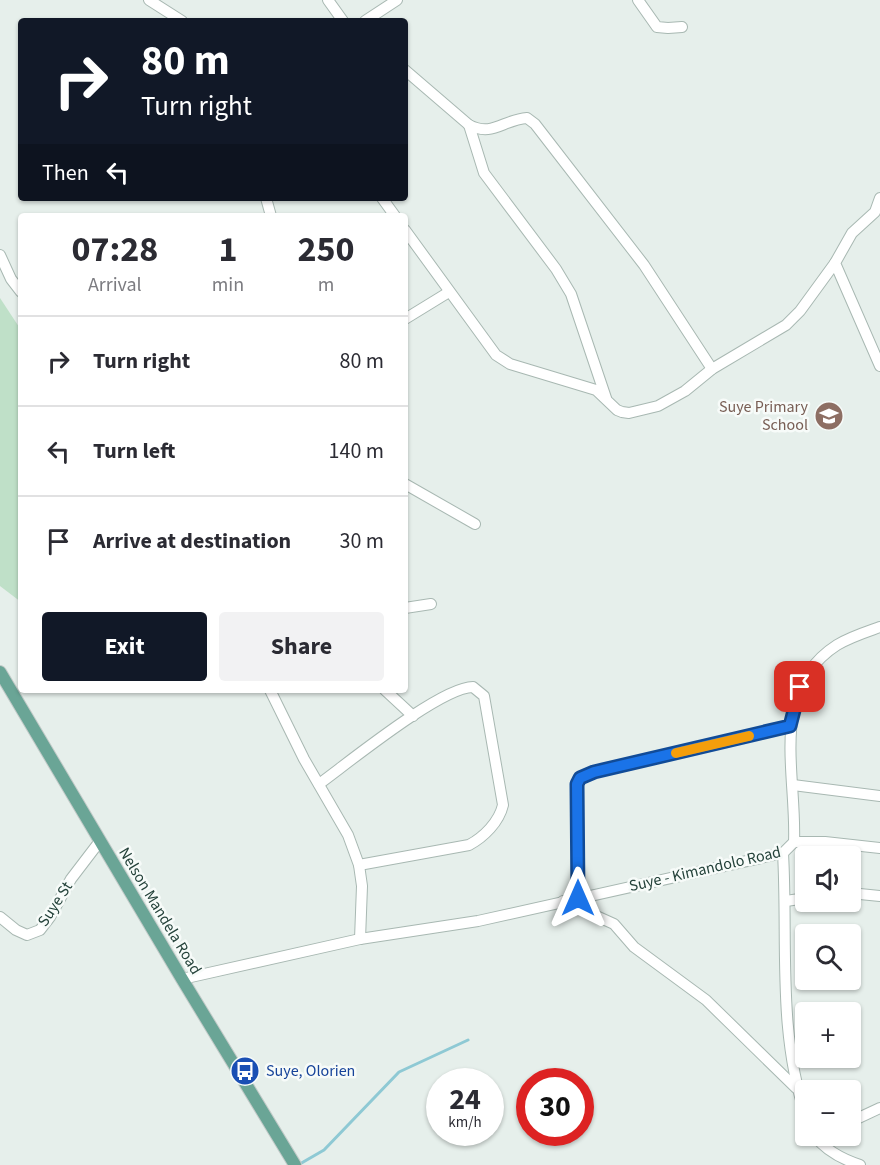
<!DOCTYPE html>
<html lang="en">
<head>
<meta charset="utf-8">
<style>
  body { margin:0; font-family:"Source Sans 3",sans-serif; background:#f2f2f3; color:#2b2b33; height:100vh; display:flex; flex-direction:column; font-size:22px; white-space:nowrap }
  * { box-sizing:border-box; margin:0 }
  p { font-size:20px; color:#7c7c81 }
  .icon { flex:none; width:33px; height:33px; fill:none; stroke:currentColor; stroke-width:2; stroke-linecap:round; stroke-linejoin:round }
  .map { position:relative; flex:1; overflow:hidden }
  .details { position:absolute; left:18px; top:213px; width:390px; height:480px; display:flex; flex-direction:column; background:#fff; border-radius:6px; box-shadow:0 2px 4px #0004 }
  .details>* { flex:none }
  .banner { position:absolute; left:18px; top:18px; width:390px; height:183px; border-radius:6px; box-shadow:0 2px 4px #0004; background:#111827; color:#fff; overflow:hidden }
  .controls { position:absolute; left:795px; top:846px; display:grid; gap:12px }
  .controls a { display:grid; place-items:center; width:66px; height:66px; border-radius:6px; background:#fff; box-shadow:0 2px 4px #0004; font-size:30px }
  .speed { position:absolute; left:426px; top:1068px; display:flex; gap:12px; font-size:30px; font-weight:700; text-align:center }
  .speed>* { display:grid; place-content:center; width:78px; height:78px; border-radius:50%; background:#fff; box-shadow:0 2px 4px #0004; line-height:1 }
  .speed small { font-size:15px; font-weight:400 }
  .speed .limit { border:9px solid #d22; background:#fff; color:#111 }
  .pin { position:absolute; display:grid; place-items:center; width:51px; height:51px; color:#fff; margin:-26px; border-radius:12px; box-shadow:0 3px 9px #0006 }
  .me { position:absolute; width:66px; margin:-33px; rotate:0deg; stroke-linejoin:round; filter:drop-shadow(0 0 4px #0008) }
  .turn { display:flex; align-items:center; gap:21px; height:126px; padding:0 24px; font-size:27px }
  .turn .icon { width:78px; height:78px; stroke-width:2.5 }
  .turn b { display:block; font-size:42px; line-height:51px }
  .then { display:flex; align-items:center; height:57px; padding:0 24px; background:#0003; gap:12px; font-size:22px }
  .eta { display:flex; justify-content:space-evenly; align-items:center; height:102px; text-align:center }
  .eta b { font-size:36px; font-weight:700; line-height:42px }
  .cta { display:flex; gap:12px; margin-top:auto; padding:12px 24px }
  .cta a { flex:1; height:69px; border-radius:6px; background:#111827; color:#fff; font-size:24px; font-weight:700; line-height:69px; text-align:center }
  .cta a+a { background:#f2f2f3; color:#2b2b33 }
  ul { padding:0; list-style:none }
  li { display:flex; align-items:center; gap:18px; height:90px; padding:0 24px; border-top:2px solid #e1e1e2 }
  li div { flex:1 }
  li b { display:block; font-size:22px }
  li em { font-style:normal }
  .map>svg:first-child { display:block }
  .green { fill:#bfe0c8 }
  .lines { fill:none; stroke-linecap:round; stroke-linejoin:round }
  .stream { stroke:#8ec9d4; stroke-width:3 }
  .minor-casing { stroke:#a8b8b2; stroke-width:12 }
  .major-casing { stroke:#c2cac8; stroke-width:14 }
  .minor { stroke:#fff; stroke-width:10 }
  .major { stroke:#6aa596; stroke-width:12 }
  .route-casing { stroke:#114b97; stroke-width:15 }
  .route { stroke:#1a73e8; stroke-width:10 }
  .slow { stroke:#f59e0b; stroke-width:10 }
  .labels { text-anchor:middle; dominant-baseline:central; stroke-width:5; stroke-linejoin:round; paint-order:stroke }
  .education-label { font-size:16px; fill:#785e54; stroke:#f7fbf9; text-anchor:end }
  .street-label { font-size:16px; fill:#24423a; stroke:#f7fbf9 }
  .transit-label { font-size:16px; fill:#164399; stroke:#f7fbf9; text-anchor:start }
</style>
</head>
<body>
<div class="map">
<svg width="880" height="1165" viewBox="0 0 880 1165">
  <rect width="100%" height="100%" fill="#e6efeb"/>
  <polygon class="green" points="0,298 21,330 21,602 0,586"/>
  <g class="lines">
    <polyline class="stream" points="298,1165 324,1150 399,1072 468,1040"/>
    <g class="minor-casing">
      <g id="minor">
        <polyline points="149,0 182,21"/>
        <polyline points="328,0 343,21"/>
        <polyline points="638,0 657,27 668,28 682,27"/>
        <polyline points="365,21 397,0"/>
        <path d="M405 70 469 125C493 137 502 120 527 118L535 124 644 265 712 369"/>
        <polyline points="469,125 484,173 556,269 571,294 606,398"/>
        <polyline points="266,198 271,216"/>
        <polyline points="382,198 395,216"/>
        <polyline points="880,198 875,212 852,233 835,263 880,366"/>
        <polyline points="405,230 496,355 510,364 596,390 617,410 622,412 629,413 658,406 685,391 712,369 786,325 800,311 835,263"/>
        <polyline points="0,255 11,279 21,292"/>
        <polyline points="405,319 449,292"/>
        <polyline points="405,484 475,524"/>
        <polyline points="405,608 431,604"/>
        <polyline points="270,690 304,759 348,835 359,865 362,886 360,939"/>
        <polyline points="385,690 413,716"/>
        <path d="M319 784C348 763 441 687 473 687L484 696 503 805C499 822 484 837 469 845L359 865"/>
        <polyline points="793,785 880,796"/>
        <polyline points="794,842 825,842 880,848"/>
        <path d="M783 853C788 941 777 1032 806 1116"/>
        <polyline points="850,893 880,896"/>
        <polyline points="578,898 577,784 580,778 594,772 790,726"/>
        <polyline points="563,901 614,924 634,947 706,1000 796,1088"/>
        <polyline points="786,901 806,898"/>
        <polyline points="0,917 16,930 27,935 40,930 50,917 71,879 100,841"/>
        <path d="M182 979 360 939 478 921 783 853 794 842C797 775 768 689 837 645 850 637 866 632 880 627"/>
        <polyline points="850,1122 880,1108"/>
        <path d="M815 1136C826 1151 842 1159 860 1165"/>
      </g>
    </g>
    <g class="major-casing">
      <polyline id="major" points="0,672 182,979 295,1165"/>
    </g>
    <use href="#minor" class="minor"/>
    <use href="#major" class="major"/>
  </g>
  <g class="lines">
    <g class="route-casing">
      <polyline id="route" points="578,898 577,784 580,778 594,772 790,726 800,687"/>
    </g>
    <use href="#route" class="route"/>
    <polyline class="slow" points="676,753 749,736"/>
  </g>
  <defs>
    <g id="school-disc" transform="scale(1.5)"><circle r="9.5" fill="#8d6e63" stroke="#f7fbf9"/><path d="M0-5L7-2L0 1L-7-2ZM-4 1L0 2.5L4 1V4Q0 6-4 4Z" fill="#fff"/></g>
    <g id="bus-disc" transform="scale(1.5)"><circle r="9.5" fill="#1a4fb4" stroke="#f7fbf9"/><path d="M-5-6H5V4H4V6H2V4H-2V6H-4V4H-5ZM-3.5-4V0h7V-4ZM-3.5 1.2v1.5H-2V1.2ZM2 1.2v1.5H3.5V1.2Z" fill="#fff"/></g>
  </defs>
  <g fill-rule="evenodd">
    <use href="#school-disc" x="829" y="416"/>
    <use href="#bus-disc" x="245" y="1071"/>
  </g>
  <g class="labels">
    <g class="education-label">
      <text x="808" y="407">Suye Primary<tspan x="808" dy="18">School</tspan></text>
    </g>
    <g class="street-label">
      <text transform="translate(705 869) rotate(-13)">Suye - Kimandolo Road</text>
      <text transform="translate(55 904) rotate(-57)">Suye St</text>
      <text transform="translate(160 911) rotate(59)">Nelson Mandela Road</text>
    </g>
    <g class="transit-label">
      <text x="266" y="1071">Suye, Olorien</text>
    </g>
  </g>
</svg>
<div class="controls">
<a><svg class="icon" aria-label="sound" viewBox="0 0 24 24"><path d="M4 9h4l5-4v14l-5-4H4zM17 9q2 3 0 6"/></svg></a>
<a><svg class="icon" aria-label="search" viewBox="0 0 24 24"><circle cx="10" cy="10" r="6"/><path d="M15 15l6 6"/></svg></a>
<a>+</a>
<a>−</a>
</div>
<div class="speed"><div>24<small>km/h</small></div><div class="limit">30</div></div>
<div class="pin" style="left:800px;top:687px;background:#d93025"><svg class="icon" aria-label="arrive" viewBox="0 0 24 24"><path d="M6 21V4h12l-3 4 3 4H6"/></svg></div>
<svg class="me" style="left:578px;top:898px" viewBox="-20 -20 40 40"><path d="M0-17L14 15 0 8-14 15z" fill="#1a73e8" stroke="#fff" stroke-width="4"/></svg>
<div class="banner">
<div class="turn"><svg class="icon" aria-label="right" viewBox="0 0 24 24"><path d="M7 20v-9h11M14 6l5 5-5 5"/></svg><div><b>80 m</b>Turn right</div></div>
<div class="then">Then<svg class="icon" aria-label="left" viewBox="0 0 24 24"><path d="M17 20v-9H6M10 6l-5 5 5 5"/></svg></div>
</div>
<section class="details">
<div class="eta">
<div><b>07:28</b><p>Arrival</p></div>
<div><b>1</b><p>min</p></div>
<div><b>250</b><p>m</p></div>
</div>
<ul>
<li><svg class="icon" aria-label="right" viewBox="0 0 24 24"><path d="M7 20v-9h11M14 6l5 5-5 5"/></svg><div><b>Turn right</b></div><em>80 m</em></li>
<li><svg class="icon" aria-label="left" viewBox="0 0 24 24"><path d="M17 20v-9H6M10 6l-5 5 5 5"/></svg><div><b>Turn left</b></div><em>140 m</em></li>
<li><svg class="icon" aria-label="arrive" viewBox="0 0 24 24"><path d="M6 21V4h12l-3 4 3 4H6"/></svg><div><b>Arrive at destination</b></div><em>30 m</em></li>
</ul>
<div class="cta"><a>Exit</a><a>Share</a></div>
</section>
</div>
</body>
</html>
